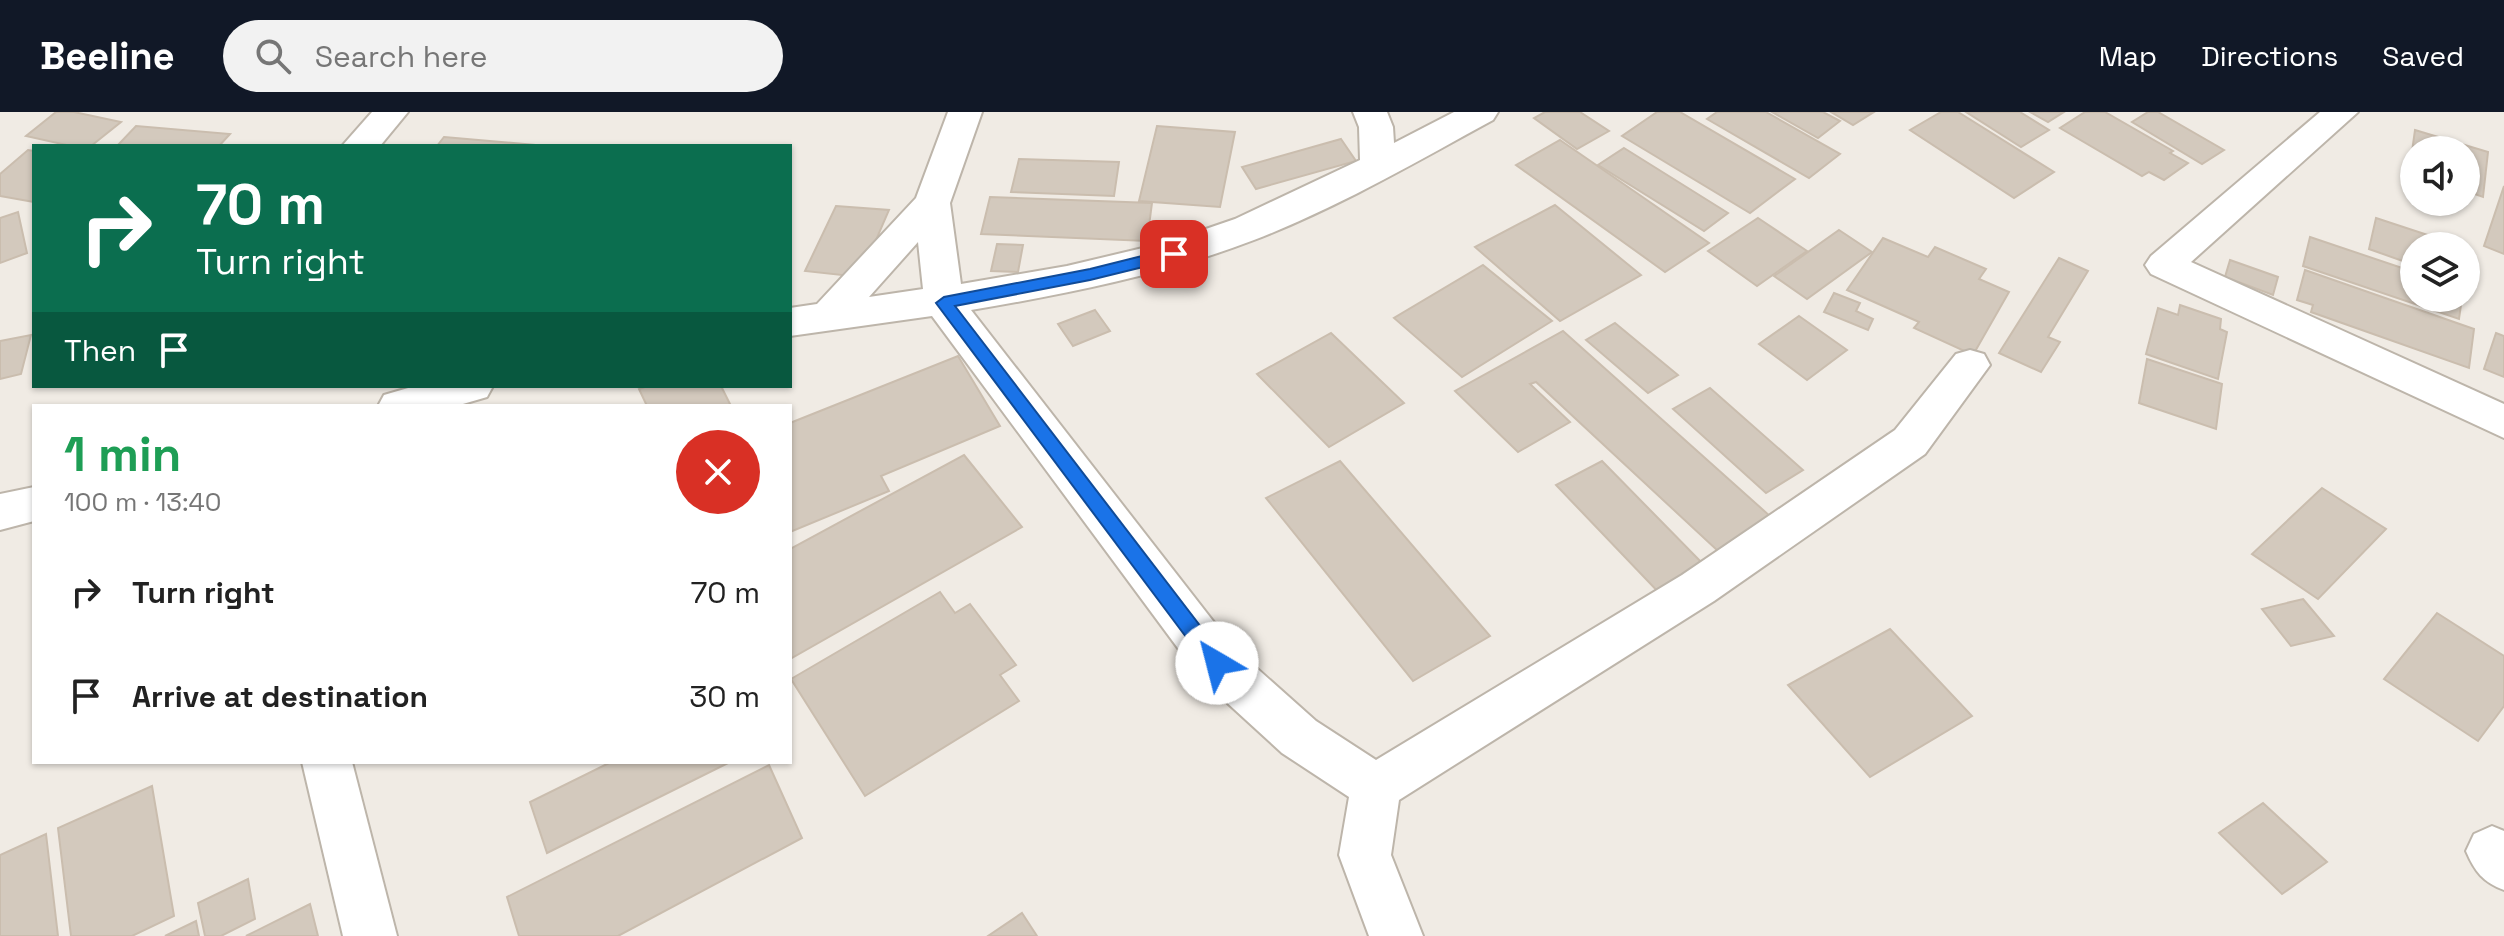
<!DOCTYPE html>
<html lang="en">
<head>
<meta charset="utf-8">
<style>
  body { margin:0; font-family:"Space Grotesk",sans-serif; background:#f2f2f2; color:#222; height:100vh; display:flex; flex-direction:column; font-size:30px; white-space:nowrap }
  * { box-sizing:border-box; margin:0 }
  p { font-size:26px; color:#767676 }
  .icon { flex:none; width:44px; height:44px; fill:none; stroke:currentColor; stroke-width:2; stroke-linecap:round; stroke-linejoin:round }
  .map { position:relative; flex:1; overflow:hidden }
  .drawer { position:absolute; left:32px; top:292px; width:760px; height:360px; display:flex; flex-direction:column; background:#fff; border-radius:0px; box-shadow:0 2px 6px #0004 }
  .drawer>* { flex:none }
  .guide { position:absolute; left:32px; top:32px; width:760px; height:244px; border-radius:0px; box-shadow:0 2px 6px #0004; background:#0b6e4f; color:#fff; overflow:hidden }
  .controls { position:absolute; left:2400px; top:24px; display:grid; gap:16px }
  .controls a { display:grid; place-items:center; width:80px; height:80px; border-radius:50%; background:#fff; box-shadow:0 2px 6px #0004; font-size:40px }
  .pin { position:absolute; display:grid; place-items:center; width:68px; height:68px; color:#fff; margin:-34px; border-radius:16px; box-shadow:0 4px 12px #0006 }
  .me { position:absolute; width:88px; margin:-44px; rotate:323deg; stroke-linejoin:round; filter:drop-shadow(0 0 6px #0008) }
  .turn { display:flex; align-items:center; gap:28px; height:168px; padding:0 32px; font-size:36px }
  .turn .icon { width:104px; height:104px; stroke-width:2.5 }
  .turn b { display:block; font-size:56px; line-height:68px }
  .then { display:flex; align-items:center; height:76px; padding:0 32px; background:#0003; gap:16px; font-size:30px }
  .round { display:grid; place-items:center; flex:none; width:84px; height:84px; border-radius:42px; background:#f2f2f2 }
  .head { display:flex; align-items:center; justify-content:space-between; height:136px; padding:0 32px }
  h1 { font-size:48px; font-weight:700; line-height:60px; color:#1e9e55 }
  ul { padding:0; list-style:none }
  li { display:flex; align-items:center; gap:24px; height:104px; padding:0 32px }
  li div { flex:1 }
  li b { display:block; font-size:30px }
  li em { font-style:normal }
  header { display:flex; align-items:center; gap:48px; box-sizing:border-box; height:112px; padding:0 40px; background:#111827; color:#fff }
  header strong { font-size:38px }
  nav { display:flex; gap:44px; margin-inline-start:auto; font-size:28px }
  .search { width:560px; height:72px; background:#f2f2f2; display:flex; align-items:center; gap:20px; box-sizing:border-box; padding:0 28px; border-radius:44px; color:#767676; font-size:30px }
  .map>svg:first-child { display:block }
  .building { fill:#d3c9bd; stroke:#cabdae; stroke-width:2 }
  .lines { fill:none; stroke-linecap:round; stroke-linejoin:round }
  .minor-casing { stroke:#bdb5aa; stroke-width:4 }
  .minor { fill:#fff; fill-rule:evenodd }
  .route { fill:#1a73e8; stroke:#114b97; stroke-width:2 }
</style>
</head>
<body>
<header>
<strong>Beeline</strong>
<div class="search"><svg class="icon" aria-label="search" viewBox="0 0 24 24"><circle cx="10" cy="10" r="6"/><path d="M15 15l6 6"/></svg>Search here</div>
<nav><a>Map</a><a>Directions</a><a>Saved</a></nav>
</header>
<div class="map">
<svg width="2504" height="824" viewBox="0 0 2504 824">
  <rect width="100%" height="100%" fill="#f0ebe4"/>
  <g class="building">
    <polygon points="56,0 74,0 121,10 91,34 71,34 26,24"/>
    <polygon points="1545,0 1580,0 1609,19 1577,37 1534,6"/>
    <polygon points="1657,0 1680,0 1795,67 1750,101 1622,24"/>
    <polygon points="1717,0 1766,0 1840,42 1809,66 1707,7"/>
    <polygon points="1772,0 1823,0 1840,9 1818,26"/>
    <polygon points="1831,0 1874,0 1853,13"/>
    <polygon points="1941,0 1958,0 2054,60 2014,86 1910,18"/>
    <polygon points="1966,0 2020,0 2049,18 2021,35"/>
    <polygon points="2030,0 2064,0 2048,10"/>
    <polygon points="2085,0 2105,0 2173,39 2170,41 2188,51 2164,68 2149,60 2142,64 2060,16"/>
    <polygon points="2148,0 2158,0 2224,38 2202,52 2132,10"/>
    <polygon points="136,14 230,22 219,34 117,34"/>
    <polygon points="1157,14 1235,20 1220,95 1139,89"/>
    <polygon points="2415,18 2488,40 2483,85 2466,79 2466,38 2414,38 2414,63 2409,61"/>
    <polygon points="444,25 547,34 437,34"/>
    <polygon points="1341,27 1356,49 1256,77 1242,55"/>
    <polygon points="1560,28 1709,131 1665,160 1516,53"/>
    <polygon points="1624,36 1728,101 1704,119 1598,53"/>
    <polygon points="28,38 34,39 34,90 0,84 0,62"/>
    <polygon points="1019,47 1119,50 1114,84 1011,80"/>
    <polygon points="2504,74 2504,142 2484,134"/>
    <polygon points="990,85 1152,91 1147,129 981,122"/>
    <polygon points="1555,93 1641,163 1560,209 1475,135"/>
    <polygon points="836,94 889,98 860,165 805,159"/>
    <polygon points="18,100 27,141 0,151 0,106"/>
    <polygon points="1758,106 1807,139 1757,174 1708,139"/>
    <polygon points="2376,106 2461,134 2414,134 2414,153 2369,137"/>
    <polygon points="1839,118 1872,140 1807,187 1774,164"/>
    <polygon points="2310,125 2414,160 2414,186 2462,186 2459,207 2303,154"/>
    <polygon points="1883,126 1928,145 1935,135 1986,157 1979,167 2009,180 1973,243 1914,216 1919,210 1847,178"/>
    <polygon points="997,132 1023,133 1018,160 991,159"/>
    <polygon points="2059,146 2088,159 2048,225 2060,230 2041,260 1999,241"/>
    <polygon points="2230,148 2278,165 2273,183 2225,165"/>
    <polygon points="1483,153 1552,209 1462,265 1394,206"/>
    <polygon points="2305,158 2474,217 2469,256 2311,200 2313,193 2297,188"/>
    <polygon points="1834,181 1860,191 1856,199 1873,207 1868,218 1824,200"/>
    <polygon points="2180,193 2221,207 2220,217 2227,220 2218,267 2146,242 2158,196 2178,203"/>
    <polygon points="1095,198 1110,219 1073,234 1058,212"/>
    <polygon points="1799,204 1847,238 1807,268 1759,232"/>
    <polygon points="1615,211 1678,263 1648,281 1586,228"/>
    <polygon points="1563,219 1771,405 1718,439 1536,270 1530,272 1570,310 1518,340 1455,279"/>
    <polygon points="1331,221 1404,291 1329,335 1257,262"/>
    <polygon points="2496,221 2504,224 2504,265 2484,257"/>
    <polygon points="31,223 21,262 0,267 0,229"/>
    <polygon points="958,244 1000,314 881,364 889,379 790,420 790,311"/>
    <polygon points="2147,247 2222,272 2216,317 2139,291"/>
    <polygon points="648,274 721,274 731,294 647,294 639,277"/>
    <polygon points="1710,276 1803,358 1766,381 1673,297"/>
    <polygon points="964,343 1022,415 790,547 790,437"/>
    <polygon points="1340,349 1490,524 1413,569 1266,386"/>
    <polygon points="1602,349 1710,459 1664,486 1556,373"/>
    <polygon points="2322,376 2386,417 2318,487 2252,442"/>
    <polygon points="940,480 955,501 970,492 1016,553 1000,563 1019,589 865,684 791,567"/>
    <polygon points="2303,487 2334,524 2291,534 2262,497"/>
    <polygon points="2437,501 2504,544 2504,594 2478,629 2384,567"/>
    <polygon points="1890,517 1972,604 1870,665 1788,573"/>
    <polygon points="611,650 730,650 547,741 530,690"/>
    <polygon points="769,653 802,726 618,824 519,824 507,785"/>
    <polygon points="152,674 174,804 132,824 71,824 58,716"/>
    <polygon points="2263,691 2327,750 2282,782 2219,721"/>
    <polygon points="46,722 58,824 0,824 0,743"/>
    <polygon points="248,767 255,807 221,824 205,824 198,791"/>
    <polygon points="310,792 318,824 246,824"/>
    <polygon points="1022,801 1037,824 988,824"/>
    <polygon points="196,809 199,824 165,824"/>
  </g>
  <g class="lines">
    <g class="minor-casing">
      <g id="minor">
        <polygon points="372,0 408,0 380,34 342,34"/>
        <path d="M948 0H982L950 91 961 172 1067 154 1168 130 1235 107 1360 48 1359 15 1353 0H1387L1393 15 1394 31 1454 0H1498L1493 8C1416 50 1337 96 1254 128 1163 163 1066 182 971 198L1234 536 1316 609 1376 648 1682 463 1895 318 1956 242 1970 238 1984 242 1990 253 1925 342 1714 489 1399 688 1391 743 1423 824H1369L1339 743 1349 685 1282 641 1200 566 932 204 790 224V196L817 192 916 86ZM918 130 923 177 869 185Z"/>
        <polygon points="2320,0 2358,0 2191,150 2504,292 2504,326 2151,162 2145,153 2151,144"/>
        <polygon points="415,274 493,274 487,285 456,294 378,294 384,283"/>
        <polygon points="34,375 34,409 0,418 0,382"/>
        <polygon points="302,650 352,650 397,824 343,824"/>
        <path d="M2492 714 2504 719V778C2483 770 2475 760 2466 739L2474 722Z"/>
      </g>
    </g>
    <use href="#minor" class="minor"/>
  </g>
  <polygon class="route" points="1174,136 1180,138 1180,146 1090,168 955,194 1224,545 1227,551 1224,557 1217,559 1210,557 936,191 944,185 1090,157"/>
</svg>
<div class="controls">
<a><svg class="icon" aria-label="sound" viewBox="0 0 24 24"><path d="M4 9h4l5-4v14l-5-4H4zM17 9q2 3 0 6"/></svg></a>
<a><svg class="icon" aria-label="layers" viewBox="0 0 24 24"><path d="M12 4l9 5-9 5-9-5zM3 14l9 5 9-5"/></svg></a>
</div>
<div class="pin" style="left:1174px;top:142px;background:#d93025"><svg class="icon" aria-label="arrive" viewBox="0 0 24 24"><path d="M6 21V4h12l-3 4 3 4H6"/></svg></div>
<svg class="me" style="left:1217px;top:551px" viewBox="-20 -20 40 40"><circle r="19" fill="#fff"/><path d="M0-13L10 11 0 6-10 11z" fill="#1a73e8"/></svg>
<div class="guide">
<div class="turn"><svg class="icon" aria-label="right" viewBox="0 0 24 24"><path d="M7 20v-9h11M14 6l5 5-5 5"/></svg><div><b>70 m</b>Turn right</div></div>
<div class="then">Then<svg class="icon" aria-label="arrive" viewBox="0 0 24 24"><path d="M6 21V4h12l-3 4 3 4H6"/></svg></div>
</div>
<section class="drawer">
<div class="head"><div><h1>1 min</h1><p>100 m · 13:40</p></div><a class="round" style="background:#d93025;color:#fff"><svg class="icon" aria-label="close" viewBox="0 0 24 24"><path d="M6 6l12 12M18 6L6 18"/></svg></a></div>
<ul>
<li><svg class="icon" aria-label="right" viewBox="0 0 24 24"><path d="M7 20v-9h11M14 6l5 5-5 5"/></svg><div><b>Turn right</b></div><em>70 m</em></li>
<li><svg class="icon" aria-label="arrive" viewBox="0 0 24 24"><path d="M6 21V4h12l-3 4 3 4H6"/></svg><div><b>Arrive at destination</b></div><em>30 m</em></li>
</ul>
</section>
</div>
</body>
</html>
